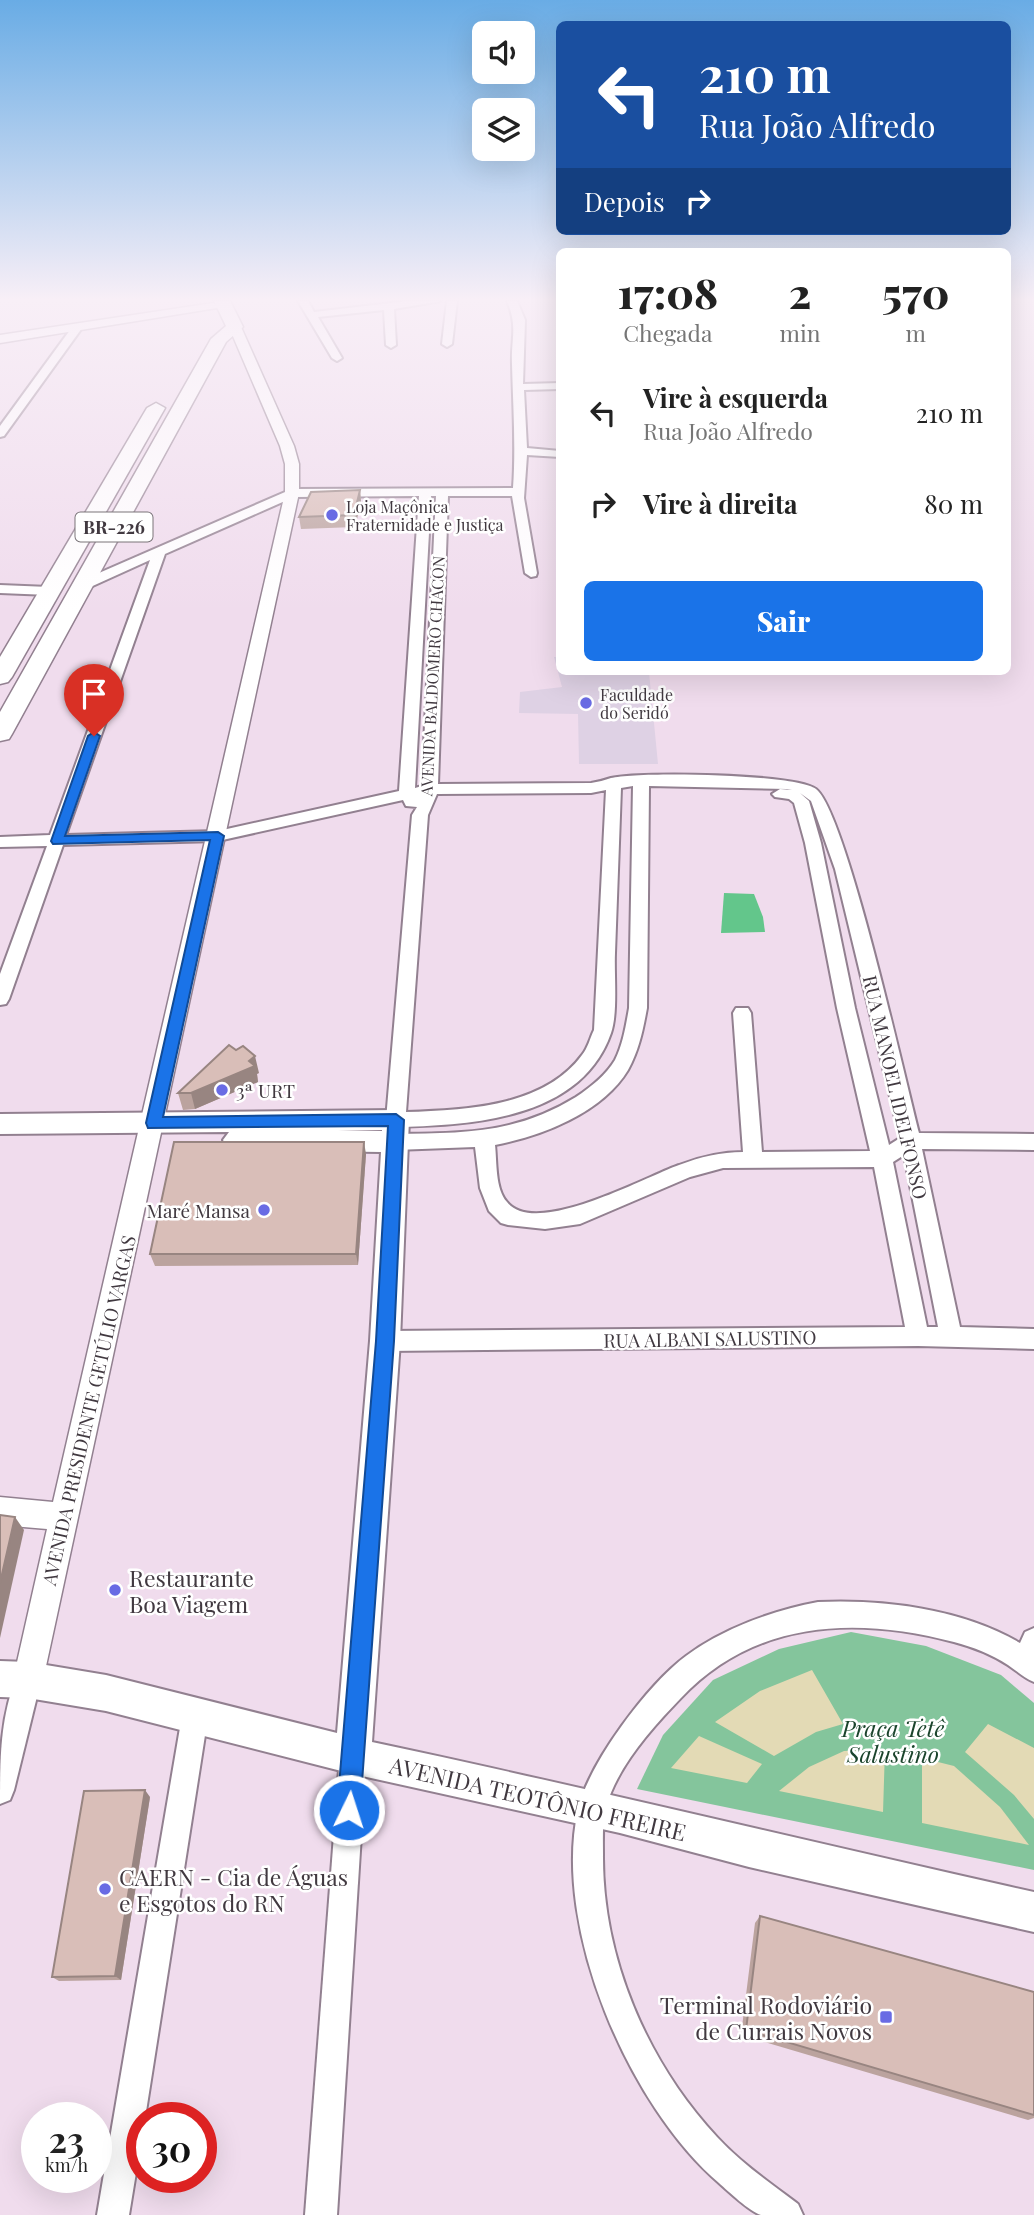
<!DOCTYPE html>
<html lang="pt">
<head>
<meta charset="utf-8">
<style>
  body { margin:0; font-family:"Playfair Display",serif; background:#f2f2f2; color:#222; height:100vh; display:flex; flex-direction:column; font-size:26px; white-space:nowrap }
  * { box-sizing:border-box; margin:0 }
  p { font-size:23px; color:#767676 }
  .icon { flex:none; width:38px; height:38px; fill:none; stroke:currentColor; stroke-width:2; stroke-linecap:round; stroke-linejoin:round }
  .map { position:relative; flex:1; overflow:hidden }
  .sheet { position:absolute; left:556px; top:248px; width:455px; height:427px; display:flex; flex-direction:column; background:#fff; border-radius:10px; box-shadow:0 7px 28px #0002 }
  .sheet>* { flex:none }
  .guide { position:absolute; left:556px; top:21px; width:455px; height:214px; border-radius:10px; box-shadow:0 7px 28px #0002; background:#1a4fa0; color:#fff; overflow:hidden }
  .buttons { position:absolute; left:472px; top:21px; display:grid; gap:14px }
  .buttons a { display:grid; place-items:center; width:63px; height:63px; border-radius:10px; background:#fff; box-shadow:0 7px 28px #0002; font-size:35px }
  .speed { position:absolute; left:21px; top:2102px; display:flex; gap:14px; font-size:35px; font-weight:700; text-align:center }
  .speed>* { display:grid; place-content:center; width:91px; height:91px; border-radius:50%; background:#fff; box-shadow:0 7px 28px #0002; line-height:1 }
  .speed small { font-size:18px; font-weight:400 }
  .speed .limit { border:10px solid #d22; background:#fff; color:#111 }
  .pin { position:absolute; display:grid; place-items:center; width:60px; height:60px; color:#fff; margin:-72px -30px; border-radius:50% 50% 50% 0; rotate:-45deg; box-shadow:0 0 7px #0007 }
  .pin .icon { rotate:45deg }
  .me { position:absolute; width:77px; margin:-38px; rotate:4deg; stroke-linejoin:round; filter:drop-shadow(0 0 5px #0008) }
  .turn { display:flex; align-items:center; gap:24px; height:147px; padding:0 28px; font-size:32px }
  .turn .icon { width:91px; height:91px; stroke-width:2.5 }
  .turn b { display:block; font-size:49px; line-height:60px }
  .then { display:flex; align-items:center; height:66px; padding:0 28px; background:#0003; gap:14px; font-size:26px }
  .eta { display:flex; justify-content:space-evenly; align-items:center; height:119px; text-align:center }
  .eta b { font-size:42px; font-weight:800; line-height:49px }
  .cta { display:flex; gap:14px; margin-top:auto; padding:14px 28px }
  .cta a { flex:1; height:80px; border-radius:10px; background:#1a73e8; color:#fff; font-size:28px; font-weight:800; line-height:80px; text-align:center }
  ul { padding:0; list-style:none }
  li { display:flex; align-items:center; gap:21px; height:91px; padding:0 28px }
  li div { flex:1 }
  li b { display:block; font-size:26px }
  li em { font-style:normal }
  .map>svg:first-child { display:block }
  .education { fill:#ded1e4 }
  .green { fill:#84c59c }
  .forest { fill:#63c68b }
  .sand { fill:#e3dab5 }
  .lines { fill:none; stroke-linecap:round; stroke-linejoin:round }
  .minor-casing { stroke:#928090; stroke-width:4 }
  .tertiary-casing { stroke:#928090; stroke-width:3 }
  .secondary-casing { stroke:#928090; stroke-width:4 }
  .trunk-casing { stroke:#928090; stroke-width:3 }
  .minor { fill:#fff; fill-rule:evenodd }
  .tertiary { fill:#fff; fill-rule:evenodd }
  .secondary { fill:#fff; fill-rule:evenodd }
  .trunk { fill:#fff; fill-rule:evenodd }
  .wall { fill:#bba39e }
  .shaded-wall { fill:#988581 }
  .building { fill:#d9beb8; stroke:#988581; stroke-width:2 }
  .route { fill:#1a73e8; stroke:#114b97; stroke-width:2 }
  .poi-dot { fill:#696be4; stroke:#fff; stroke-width:2.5 }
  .labels { text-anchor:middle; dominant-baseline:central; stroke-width:5; stroke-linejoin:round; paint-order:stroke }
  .far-poi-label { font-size:16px; fill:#413940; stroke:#fff; text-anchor:start }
  .far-street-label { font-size:16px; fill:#413940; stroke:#fff }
  .shield { fill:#fff; stroke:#7a7479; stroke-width:2 }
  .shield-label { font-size:18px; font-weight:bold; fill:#413940 }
  .street-label { font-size:19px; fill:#413940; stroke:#fff }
  .poi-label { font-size:19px; fill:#413940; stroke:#fff; text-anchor:start }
  .near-poi-label { font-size:23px; fill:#413940; stroke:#fff; text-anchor:start }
  .near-park-label { font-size:23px; font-style:italic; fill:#1b442c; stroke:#fff }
  .near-street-label { font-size:23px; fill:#413940; stroke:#fff }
</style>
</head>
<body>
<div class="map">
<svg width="1034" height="2215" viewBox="0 0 1034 2215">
  <rect width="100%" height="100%" fill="#f0dced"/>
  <polygon class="education" points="554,657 560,657 560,672 649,672 658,764 579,764 578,714 519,713 520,692 562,687"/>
  <polygon class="green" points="851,1632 926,1646 1001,1675 1034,1703 1034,1870 637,1789 663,1735 713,1680 779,1649"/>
  <polygon class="forest" points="724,893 754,894 763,917 765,932 721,933"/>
  <g class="sand">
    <polygon points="812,1670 843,1724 816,1732 774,1756 715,1722 760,1691"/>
    <polygon points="988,1724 1034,1748 1034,1819 1014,1795 965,1752"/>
    <polygon points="699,1736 762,1764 747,1783 671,1768"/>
    <polygon points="885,1749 883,1812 779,1791 809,1767 844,1751"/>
    <polygon points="922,1758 954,1766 1000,1807 1029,1845 922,1823"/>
  </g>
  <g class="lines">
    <g class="minor-casing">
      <g id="minor">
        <polygon points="298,301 308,301 314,312 408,301 441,301 394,309 396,345 391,348 386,345 384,310 318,317 342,358 337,361 332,358"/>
        <polygon points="447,301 457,301 452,344 447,347 442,344"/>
        <path d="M507 301H517L525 320 523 384 560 383V389L524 390 527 448 560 451V457L527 455 524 498 537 573 536 576 531 577 525 573 512 496H448L438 784 591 783C598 782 605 780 611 778 639 771 796 774 816 789 846 812 905 1080 919 1133L1034 1134V1150L922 1149 960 1327 1034 1329V1349L918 1346 385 1351 377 1348 374 1341 377 1334 385 1331 905 1327 874 1167 723 1168 690 1177 580 1224 545 1229 508 1225 501 1223 489 1211 480 1188 475 1147 395 1150 388 1147 385 1142 388 1137 395 1134C463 1133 516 1134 576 1097 591 1087 606 1075 615 1060 623 1044 626 1025 629 1008L633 786 621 788C619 843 617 898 615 953 614 975 618 1013 611 1033 581 1119 473 1125 396 1127L389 1125 386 1120 412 815 417 807 406 806 403 800 218 841 63 845 9 999 6 1004 0 1005V974L47 846 0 847V837L50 835 150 560 86 589H76V583L292 489 513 488C516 447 513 406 512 364 511 338 518 327 507 301ZM419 496 399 791 218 831 66 835 165 554 294 497ZM431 496H436L422 786 415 788ZM649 786 787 789 792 790 780 789 772 794 775 797 789 799 794 803 805 843 837 1008 870 1151 762 1152 751 1013 748 1008H736L733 1013 743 1152C721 1152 700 1157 679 1165 645 1177 535 1238 507 1202 495 1189 497 1162 495 1145 542 1136 602 1113 628 1070 639 1050 643 1030 647 1008ZM606 790 594 1030C590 1038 588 1048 582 1055 544 1107 465 1110 406 1112L428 815 437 794 591 793ZM800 793 811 801 835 869 900 1138 889 1145 855 1008 821 843 809 801ZM904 1155 938 1327H927L893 1162Z"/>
        <polygon points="73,326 82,328 4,436 0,437 0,426"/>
        <polygon points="0,585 49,587 56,591 49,595 0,593"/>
        <path d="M818 1602C884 1599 963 1609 1020 1643L1025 1632 1034 1628V1682C1024 1678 1017 1671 1008 1665 991 1654 973 1647 954 1642 855 1616 754 1620 680 1699 652 1728 617 1767 606 1807 602 1822 603 1839 603 1854 602 1957 647 2062 717 2137 741 2163 770 2183 798 2204L803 2215C790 2215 773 2215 761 2215 750 2212 728 2191 719 2183 630 2107 552 1928 578 1810 588 1764 648 1684 686 1656 722 1629 774 1610 818 1602Z"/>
        <path d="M28 1667 37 1671 41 1680 14 1790 10 1800 0 1804C0 1757 0 1715 19 1671Z"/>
        <polygon points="195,1703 204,1707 208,1716 145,2118 142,2118 142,2136 129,2215 97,2215 182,1716 186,1707"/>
        <polygon points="353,1743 363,1746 366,1756 337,2215 305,2215 340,1756 343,1746"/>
      </g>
    </g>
    <g class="tertiary-casing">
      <g id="tertiary">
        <polygon points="213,303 219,306 217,308 0,343 0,335"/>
        <polygon points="231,324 241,327 294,446 299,464 299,493 43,1680 39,1691 28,1695 17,1691 13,1680 47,1529 0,1525 0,1497 53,1502 285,493 285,464 280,446 229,327"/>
      </g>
    </g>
    <g class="secondary-casing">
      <path id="secondary" d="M396 1110 405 1113 409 1120 408 1142 400 1341 372 1742C594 1789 813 1843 1034 1892V1932L749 1867 620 1833 353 1774 106 1711 28 1698 0 1697V1661L28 1662 106 1675 337 1733 370 1341 381 1152 236 1150 227 1147 223 1140 229 1132 0 1134V1114ZM382 1130V1131H338Z"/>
    </g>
    <g class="trunk-casing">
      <g id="trunk">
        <polygon points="214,301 230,301 243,327 226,342 12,734 9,739 0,741 0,712 211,339 226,326"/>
        <polygon points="156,403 165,408 12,677 8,682 0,684 0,657 147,408"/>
      </g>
    </g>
    <use href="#minor" class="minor"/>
    <use href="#tertiary" class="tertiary"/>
    <use href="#secondary" class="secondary"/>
    <use href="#trunk" class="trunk"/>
  </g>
  <g class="wall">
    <polygon points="360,490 361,502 355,527 301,529 299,517"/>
    <polygon points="259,1073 257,1074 258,1082 195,1109 183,1110 178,1093"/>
    <polygon points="366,1154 358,1265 155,1266 150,1254"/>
    <polygon points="150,1797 121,1980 59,1981 52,1977"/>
    <polygon points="760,1916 1034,1992 1034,2118 1028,2120 741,2035 755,1923"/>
  </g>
  <g class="shaded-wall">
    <polygon points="360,490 361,502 355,527 354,515"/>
    <polygon points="255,1056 259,1073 257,1074 258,1082 195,1109 191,1093 249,1061"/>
    <polygon points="364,1142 366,1154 358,1265 356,1254"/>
    <polygon points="15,1517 24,1530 0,1638 0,1583"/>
    <polygon points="145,1790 150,1797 121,1980 115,1976"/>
  </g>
  <g class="building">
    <polygon points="360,490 354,515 299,517 311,492"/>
    <polygon points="229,1045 236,1050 243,1046 255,1056 249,1061 255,1066 191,1093 178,1093"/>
    <polygon points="174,1142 364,1142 356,1254 150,1254"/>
    <polygon points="0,1515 15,1517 0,1583"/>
    <polygon points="145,1790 115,1976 52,1977 84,1791"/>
    <polygon points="760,1916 1034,1992 1034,2115 746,2030"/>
  </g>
  <linearGradient id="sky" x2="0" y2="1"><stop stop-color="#69ace5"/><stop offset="0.49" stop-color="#f8eff7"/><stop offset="1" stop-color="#f8eff7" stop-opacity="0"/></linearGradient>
  <rect width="1034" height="611" fill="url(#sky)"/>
  <polygon class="route" points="94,732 100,736 65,836 218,832 224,836 163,1117 396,1114 404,1120 394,1341 360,1810 357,1818 349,1822 341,1818 337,1810 376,1341 388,1126 148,1128 146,1123 210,840 53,844 51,841 88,736"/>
  <g class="poi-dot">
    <circle cx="332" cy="515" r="7"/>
    <circle cx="586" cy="703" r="7"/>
    <circle cx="222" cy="1090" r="7"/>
    <circle cx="264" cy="1210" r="7"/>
    <circle cx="115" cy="1590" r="7"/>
    <circle cx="105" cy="1889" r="7"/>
    <rect x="879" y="2010" width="14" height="14" rx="3.5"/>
  </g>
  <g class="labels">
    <g class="far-poi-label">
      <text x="346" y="506">Loja Maçônica<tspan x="346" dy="18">Fraternidade e Justiça</tspan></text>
      <text x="600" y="694">Faculdade<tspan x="600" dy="18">do Seridó</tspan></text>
    </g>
    <g class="far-street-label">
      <text transform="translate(432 676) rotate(-87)">AVENIDA BALDOMERO CHACON</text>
    </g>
    <rect class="shield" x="75.5" y="512.5" width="77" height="29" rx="5"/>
    <g class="shield-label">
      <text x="114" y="527">BR-226</text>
    </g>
    <g class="street-label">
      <text transform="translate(896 1087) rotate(77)">RUA MANOEL IDELFONSO</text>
      <text transform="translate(710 1338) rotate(-1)">RUA ALBANI SALUSTINO</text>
      <text transform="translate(88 1410) rotate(-77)">AVENIDA PRESIDENTE GETÚLIO VARGAS</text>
    </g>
    <g class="poi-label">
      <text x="236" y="1090">3ª URT</text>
      <text x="250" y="1210" text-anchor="end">Maré Mansa</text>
    </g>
    <g class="near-poi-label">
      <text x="129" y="1577">Restaurante<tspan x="129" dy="26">Boa Viagem</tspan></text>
      <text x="119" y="1876">CAERN - Cia de Águas<tspan x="119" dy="26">e Esgotos do RN</tspan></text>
      <text x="872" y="2004" text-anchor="end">Terminal Rodoviário<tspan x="872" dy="26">de Currais Novos</tspan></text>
    </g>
    <g class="near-park-label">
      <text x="893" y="1727">Praça Tetê<tspan x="893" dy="26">Salustino</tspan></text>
    </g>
    <g class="near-street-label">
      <text transform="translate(538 1798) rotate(13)">AVENIDA TEOTÔNIO FREIRE</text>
    </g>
  </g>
</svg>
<div class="buttons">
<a><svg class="icon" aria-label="sound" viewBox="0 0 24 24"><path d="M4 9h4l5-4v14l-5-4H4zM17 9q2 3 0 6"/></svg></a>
<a><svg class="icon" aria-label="layers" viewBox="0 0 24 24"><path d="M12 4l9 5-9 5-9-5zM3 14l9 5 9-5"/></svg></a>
</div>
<div class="speed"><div>23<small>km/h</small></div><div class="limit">30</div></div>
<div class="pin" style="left:94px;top:736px;background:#d93025"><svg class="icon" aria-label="arrive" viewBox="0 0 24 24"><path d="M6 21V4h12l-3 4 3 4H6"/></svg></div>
<svg class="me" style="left:349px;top:1810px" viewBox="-20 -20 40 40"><circle r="17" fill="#1a73e8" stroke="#fff" stroke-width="3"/><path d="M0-11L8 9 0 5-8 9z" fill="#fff"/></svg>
<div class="guide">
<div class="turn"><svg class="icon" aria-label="left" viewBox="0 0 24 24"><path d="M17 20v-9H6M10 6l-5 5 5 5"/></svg><div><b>210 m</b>Rua João Alfredo</div></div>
<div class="then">Depois<svg class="icon" aria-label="right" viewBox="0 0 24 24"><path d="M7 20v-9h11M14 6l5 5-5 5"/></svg></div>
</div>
<section class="sheet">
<div class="eta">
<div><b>17:08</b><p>Chegada</p></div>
<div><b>2</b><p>min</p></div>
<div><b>570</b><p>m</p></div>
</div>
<ul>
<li><svg class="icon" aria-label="left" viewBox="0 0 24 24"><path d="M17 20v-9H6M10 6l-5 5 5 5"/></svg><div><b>Vire à esquerda</b><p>Rua João Alfredo</p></div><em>210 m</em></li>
<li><svg class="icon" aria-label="right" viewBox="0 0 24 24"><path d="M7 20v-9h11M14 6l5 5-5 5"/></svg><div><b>Vire à direita</b></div><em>80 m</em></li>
</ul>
<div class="cta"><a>Sair</a></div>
</section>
</div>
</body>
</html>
